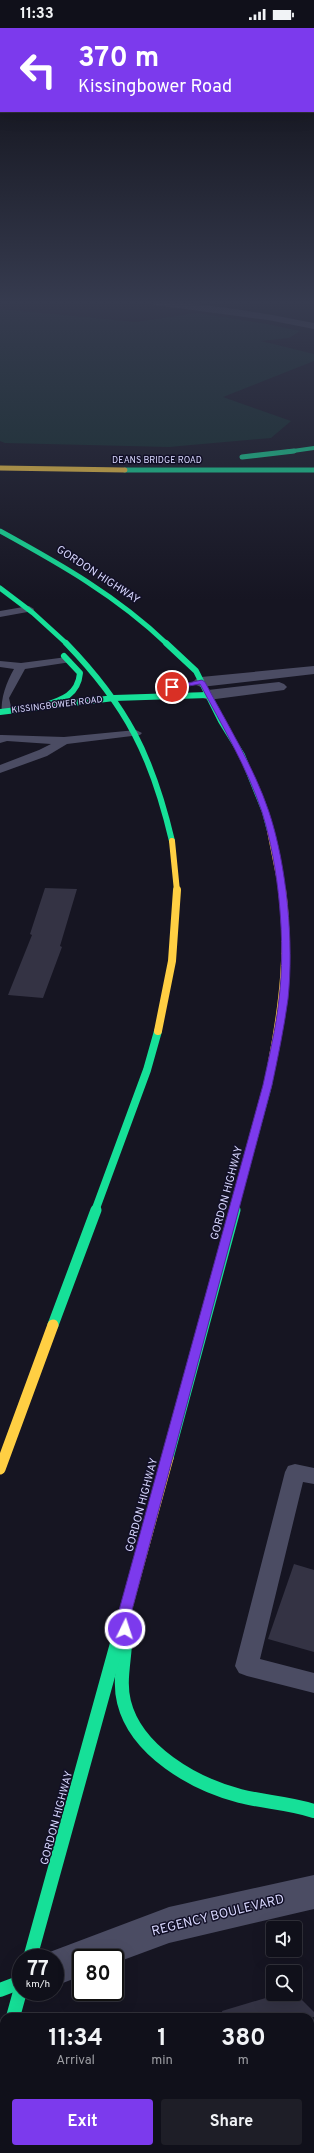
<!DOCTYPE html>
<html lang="en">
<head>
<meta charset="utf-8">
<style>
  body { margin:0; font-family:Overpass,sans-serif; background:#1e1e27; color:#f1f3f6; height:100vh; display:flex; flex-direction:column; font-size:15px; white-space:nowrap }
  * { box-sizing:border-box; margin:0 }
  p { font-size:13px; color:#9c9da2 }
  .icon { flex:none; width:22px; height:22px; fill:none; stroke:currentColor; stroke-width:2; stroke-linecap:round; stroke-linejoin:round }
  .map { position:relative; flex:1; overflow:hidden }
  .details { position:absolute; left:0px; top:1985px; width:314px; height:140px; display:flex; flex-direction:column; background:#10101a; border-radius:12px 12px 0 0; box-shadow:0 4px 16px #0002,0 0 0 1px #303039 }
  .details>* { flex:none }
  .banner { position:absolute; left:0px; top:0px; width:314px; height:84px; box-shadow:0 4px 16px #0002,0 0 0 1px #303039; background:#7c3aed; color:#fff; overflow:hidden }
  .buttons { position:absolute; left:266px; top:1893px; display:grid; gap:8px }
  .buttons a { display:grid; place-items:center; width:36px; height:36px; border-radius:4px; background:#10101a; box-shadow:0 4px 16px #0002,0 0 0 1px #303039; font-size:20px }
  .speed { position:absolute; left:12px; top:1921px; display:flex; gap:8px; font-size:20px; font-weight:700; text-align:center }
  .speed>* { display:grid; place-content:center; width:52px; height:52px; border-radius:50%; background:#10101a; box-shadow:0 4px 16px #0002,0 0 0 1px #303039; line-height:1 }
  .speed small { font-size:10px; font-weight:400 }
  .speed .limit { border:2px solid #111; border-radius:6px; background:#fff; color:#111 }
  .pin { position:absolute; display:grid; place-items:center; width:34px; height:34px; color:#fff; margin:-17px; border:2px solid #fff; border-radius:50%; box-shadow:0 1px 4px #0007 }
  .me { position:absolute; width:44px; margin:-22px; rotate:4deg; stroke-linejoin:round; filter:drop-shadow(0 0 3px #0008) }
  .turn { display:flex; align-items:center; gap:14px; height:84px; padding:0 12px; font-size:18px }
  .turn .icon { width:52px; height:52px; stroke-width:2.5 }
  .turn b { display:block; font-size:28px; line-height:34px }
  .eta { display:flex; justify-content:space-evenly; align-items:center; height:68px; text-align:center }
  .eta b { font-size:24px; font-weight:700; line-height:28px }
  .primary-button { display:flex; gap:8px; margin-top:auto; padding:8px 12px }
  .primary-button a { flex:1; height:46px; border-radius:4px; background:#7c3aed; color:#fff; font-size:16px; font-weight:700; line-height:46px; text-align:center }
  .primary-button a+a { background:#1e1e27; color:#f1f3f6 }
  .status { display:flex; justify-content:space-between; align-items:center; height:28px; padding:0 20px; background:#10101a; direction:ltr }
  .status svg { height:11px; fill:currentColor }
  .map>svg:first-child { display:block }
  .green { fill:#132d2c }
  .building { fill:#343344 }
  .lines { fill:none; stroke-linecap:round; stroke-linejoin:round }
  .lane { fill:#4b4c63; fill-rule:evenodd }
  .street { fill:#4b4c63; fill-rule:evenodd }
  .fast-far5 { stroke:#16e098; stroke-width:4 }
  .fast-far4 { stroke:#16e098; stroke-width:5 }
  .fast-far3 { stroke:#16e098; stroke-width:6 }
  .fast-far2 { stroke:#16e098; stroke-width:8 }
  .fast-far1 { stroke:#16e098; stroke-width:11 }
  .fast { stroke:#16e098; stroke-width:14 }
  .slow-far4 { stroke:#ffcf43; stroke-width:5 }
  .slow-far3 { stroke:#ffcf43; stroke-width:6 }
  .slow-far2 { stroke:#ffcf43; stroke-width:8 }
  .slow-far1 { stroke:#ffcf43; stroke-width:11 }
  .slow { stroke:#ffcf43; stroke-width:14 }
  .jam { stroke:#f24e42; stroke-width:14 }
  .route { fill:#7c3aed; stroke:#51269a }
  .labels { text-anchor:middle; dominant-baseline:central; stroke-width:3; stroke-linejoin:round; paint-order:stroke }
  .far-street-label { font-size:9px; fill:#d8d7fe; stroke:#121027 }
  .street-label { font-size:11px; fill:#d8d7fe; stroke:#121027 }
  .near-street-label { font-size:13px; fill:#d8d7fe; stroke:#121027 }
</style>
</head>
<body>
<div class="status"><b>11:33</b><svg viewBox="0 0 49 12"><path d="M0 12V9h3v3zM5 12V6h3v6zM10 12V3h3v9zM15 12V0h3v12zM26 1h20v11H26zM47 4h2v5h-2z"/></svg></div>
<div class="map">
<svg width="314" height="2125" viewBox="0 0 314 2125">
  <rect width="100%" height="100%" fill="#161522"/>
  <polygon class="green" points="0,281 136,294 197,285 267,296 300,303 289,310 261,313 314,326 314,333 223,369 291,393 271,410 169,419 5,415 0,413"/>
  <g class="building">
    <polygon points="45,860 77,861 60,918 62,919 43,970 8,967 32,907 30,906"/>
    <polygon points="294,1536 314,1542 314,1624 268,1611"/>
    <polygon points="295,1965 314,1984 314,1989 223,1989 222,1983 279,1966"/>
  </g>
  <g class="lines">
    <g class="lane">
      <polygon points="29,578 34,581 33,583 0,589 0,583"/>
      <path d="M67 629 72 632 71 634 25 641 9 670 12 683 10 685H2C0 671 7 653 14 641L0 639V633L21 635Z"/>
      <polygon points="136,702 142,705 140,707 67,716 47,728 0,745 0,737 39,722 51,716 7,713 0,715 0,707 2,707 64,709"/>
      <polygon points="295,1436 314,1440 314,1456 303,1454 260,1631 314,1645 314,1665 247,1648 239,1645 235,1638 285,1444 288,1438"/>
      <rect x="177" y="2121" width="30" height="4"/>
    </g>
    <g class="street">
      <path d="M151 274C205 274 261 285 314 295V301L268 292 155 277Z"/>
      <polygon points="314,638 314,646 201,659 196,657 193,654 196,651 201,649"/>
      <polygon points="279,654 284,656 287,659 284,662 208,672 203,670 200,667 203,664 208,662"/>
      <polygon points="314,1847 314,1881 169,1915 115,1935 115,1930 81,1930 81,1948 55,1958 55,1930 41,1930 42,1927 55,1922 169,1879"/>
    </g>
    <polyline class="fast-far5" points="286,424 314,420"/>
    <g class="fast-far4">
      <polyline points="242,429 294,423"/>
      <polyline points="125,442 314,442"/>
      <path d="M0 503C60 536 117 568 167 616"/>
      <polyline points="0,560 33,585 67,616"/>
    </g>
    <g class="fast-far3">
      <path d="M66 615C127 678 152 728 172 813"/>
      <polyline points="166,615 196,643 221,693 242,727 265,784 270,803"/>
      <path d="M43 678C62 672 78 667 80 645L64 628"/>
      <polyline points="0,684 114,670 208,667"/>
    </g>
    <g class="fast-far2">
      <polyline points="95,1183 147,1042 158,1003"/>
      <polyline points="234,1183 268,1057 272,1034"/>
    </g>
    <g class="fast-far1">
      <polyline points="53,1297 96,1182"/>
      <polyline points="168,1430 235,1182"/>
    </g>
    <g class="fast">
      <path d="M125 1616C124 1635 119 1655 124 1674 136 1723 194 1756 240 1768 264 1774 290 1775 314 1783"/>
      <polyline points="30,1930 121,1601"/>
      <polyline points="0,1962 21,1954"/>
      <polyline points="13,1989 21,1960"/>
    </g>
    <polyline class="slow-far4" points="0,440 125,442"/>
    <g class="slow-far3">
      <polyline points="270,803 282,863"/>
      <polyline points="172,813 177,863"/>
    </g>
    <g class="slow-far2">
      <polyline points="158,1003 172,933 177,862"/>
      <path d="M272 1034C283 977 290 920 282 862"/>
    </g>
    <g class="slow-far1">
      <polyline points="0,1441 53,1297"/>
      <polyline points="123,1594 168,1430"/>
    </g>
    <polyline class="slow" points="121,1601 123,1593"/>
    <polyline class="jam" points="0,2033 4,2019"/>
  </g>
  <linearGradient id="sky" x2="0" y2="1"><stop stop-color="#0c0c13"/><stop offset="0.48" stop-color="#363b4f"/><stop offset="1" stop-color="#363b4f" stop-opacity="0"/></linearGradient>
  <rect width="314" height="572" fill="url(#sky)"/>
  <path class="route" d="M202 652 205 654C227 696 254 739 269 784 287 838 294 915 288 971 284 1000 278 1029 272 1057L131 1586 129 1605 125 1606 120 1605 118 1601V1586L263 1057C269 1029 276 1000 279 971 286 915 279 838 262 784 247 739 222 698 200 656L172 661 169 659Z"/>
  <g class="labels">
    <g class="far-street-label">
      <text x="157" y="432">DEANS BRIDGE ROAD</text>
      <text transform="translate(57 677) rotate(-7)">KISSINGBOWER ROAD</text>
    </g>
    <g class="street-label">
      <text transform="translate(98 547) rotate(33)">GORDON HIGHWAY</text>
      <text transform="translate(227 1165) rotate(-75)">GORDON HIGHWAY</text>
      <text transform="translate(142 1477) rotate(-75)">GORDON HIGHWAY</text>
      <text transform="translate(57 1790) rotate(-75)">GORDON HIGHWAY</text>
    </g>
    <g class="near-street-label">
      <text transform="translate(218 1888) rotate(-14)">REGENCY BOULEVARD</text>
    </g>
  </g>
</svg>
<div class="buttons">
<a><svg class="icon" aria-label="sound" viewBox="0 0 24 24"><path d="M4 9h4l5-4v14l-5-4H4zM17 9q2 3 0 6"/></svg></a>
<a><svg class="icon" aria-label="search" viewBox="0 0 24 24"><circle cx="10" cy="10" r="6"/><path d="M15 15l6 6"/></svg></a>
</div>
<div class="speed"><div>77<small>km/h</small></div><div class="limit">80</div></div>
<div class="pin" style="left:172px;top:659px;background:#d93025"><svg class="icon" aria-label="arrive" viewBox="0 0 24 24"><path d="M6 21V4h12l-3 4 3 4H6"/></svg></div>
<svg class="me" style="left:125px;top:1601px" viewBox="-20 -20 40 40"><circle r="17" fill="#7c3aed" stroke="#fff" stroke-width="3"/><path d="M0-11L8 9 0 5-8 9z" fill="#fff"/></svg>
<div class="banner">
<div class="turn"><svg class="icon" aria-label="left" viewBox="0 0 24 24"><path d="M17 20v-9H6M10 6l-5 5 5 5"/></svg><div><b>370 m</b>Kissingbower Road</div></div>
</div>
<section class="details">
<div class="eta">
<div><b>11:34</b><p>Arrival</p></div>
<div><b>1</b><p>min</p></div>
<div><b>380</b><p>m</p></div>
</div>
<div class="primary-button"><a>Exit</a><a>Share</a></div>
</section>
</div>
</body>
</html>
